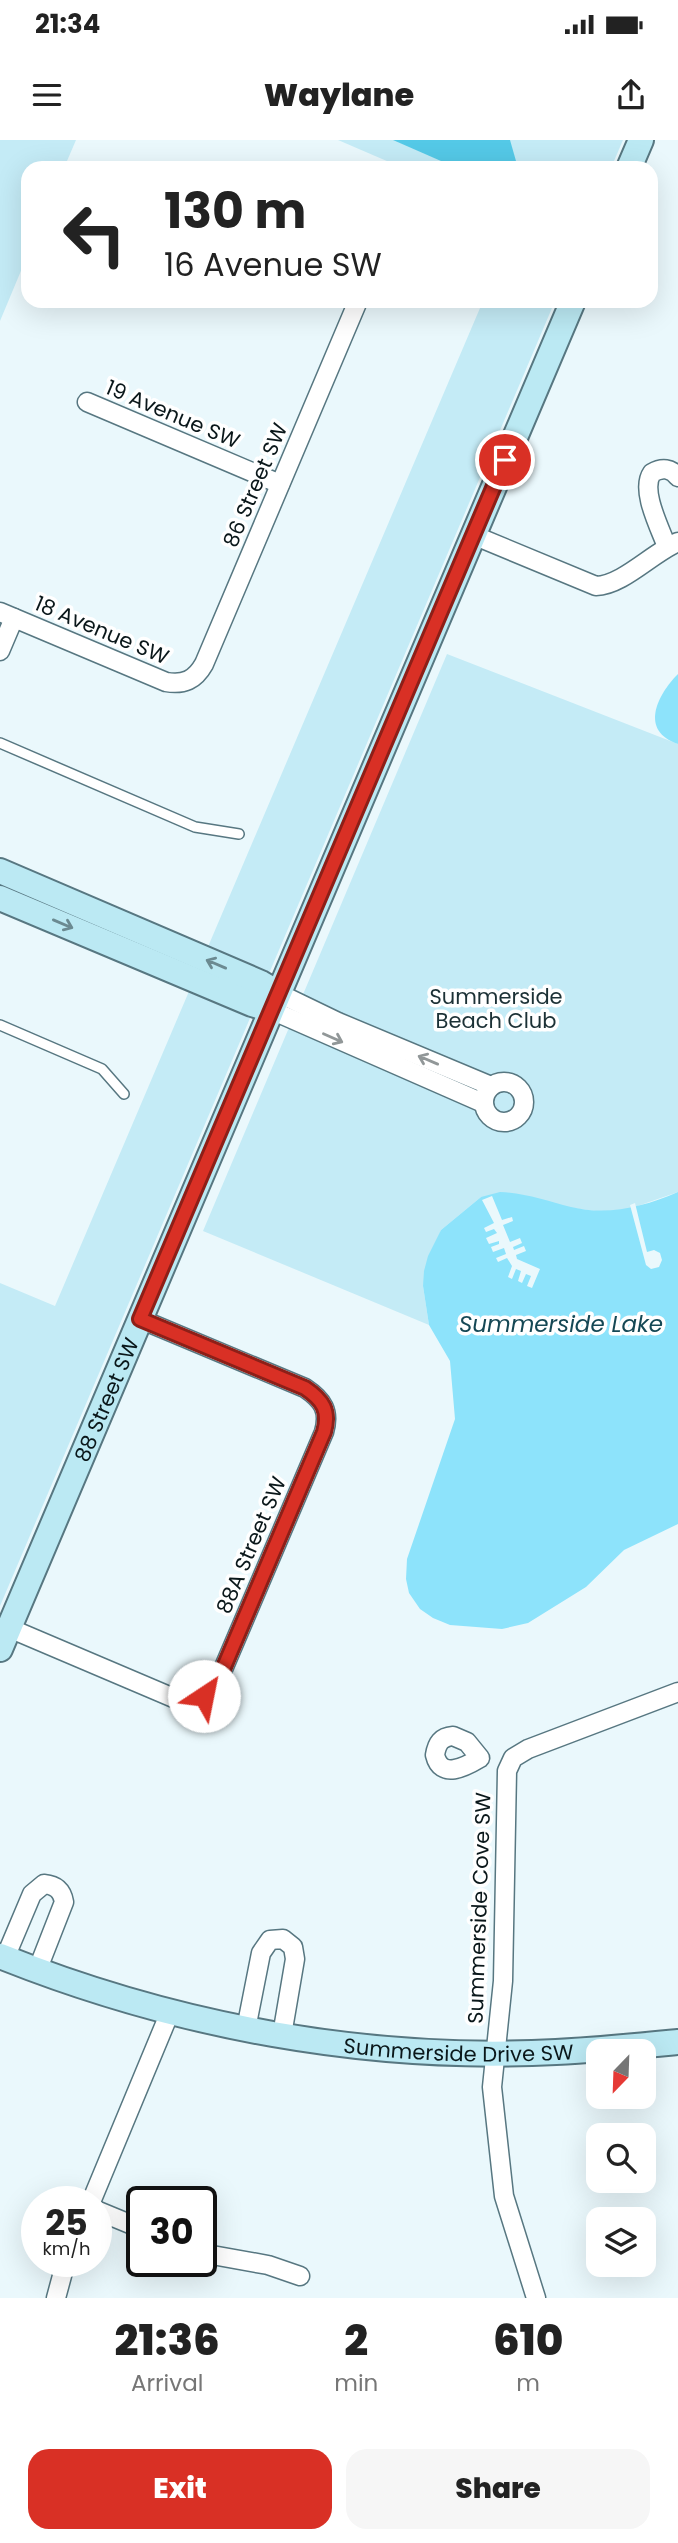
<!DOCTYPE html>
<html lang="en">
<head>
<meta charset="utf-8">
<style>
  body { margin:0; font-family:Poppins,sans-serif; background:#f6f6f6; color:#222; height:100vh; display:flex; flex-direction:column; font-size:26px; white-space:nowrap }
  * { box-sizing:border-box; margin:0 }
  p { font-size:23px; color:#767676 }
  .icon { flex:none; width:38px; height:38px; fill:none; stroke:currentColor; stroke-width:2; stroke-linecap:round; stroke-linejoin:round }
  .map { position:relative; height:2158px; overflow:hidden }
  .side { display:flex; flex-direction:column; background:#fff; flex:1 }
  .side>* { flex:none }
  .top-card { position:absolute; left:21px; top:21px; width:637px; height:147px; border-radius:21px; box-shadow:0 7px 28px #0002; background:#fff; color:#222; overflow:hidden }
  .needle { width:46px; rotate:203deg }
  .controls { position:absolute; left:586px; top:1899px; display:grid; gap:14px }
  .controls a { display:grid; place-items:center; width:70px; height:70px; border-radius:14px; background:#fff; box-shadow:0 7px 28px #0002; font-size:35px }
  .speed { position:absolute; left:21px; top:2046px; display:flex; gap:14px; font-size:35px; font-weight:700; text-align:center }
  .speed>* { display:grid; place-content:center; width:91px; height:91px; border-radius:50%; background:#fff; box-shadow:0 7px 28px #0002; line-height:1 }
  .speed small { font-size:18px; font-weight:400 }
  .speed .limit { border:4px solid #111; border-radius:10px; background:#fff; color:#111 }
  .pin { position:absolute; display:grid; place-items:center; width:60px; height:60px; color:#fff; margin:-30px; border:4px solid #fff; border-radius:50%; box-shadow:0 2px 7px #0007 }
  .me { position:absolute; width:77px; margin:-38px; rotate:34deg; stroke-linejoin:round; filter:drop-shadow(0 0 5px #0008) }
  .turn { display:flex; align-items:center; gap:24px; height:147px; padding:0 28px; font-size:32px }
  .turn .icon { width:91px; height:91px; stroke-width:2.5 }
  .turn b { display:block; font-size:49px; line-height:60px }
  .eta { display:flex; justify-content:space-evenly; align-items:center; height:119px; text-align:center }
  .eta b { font-size:42px; font-weight:800; line-height:49px }
  .button { display:flex; gap:14px; margin-top:auto; padding:14px 28px }
  .button a { flex:1; height:80px; border-radius:21px; background:#d93025; color:#fff; font-size:28px; font-weight:800; line-height:80px; text-align:center }
  .button a+a { background:#f6f6f6; color:#222 }
  .status { display:flex; justify-content:space-between; align-items:center; height:49px; padding:0 35px; background:#fff; direction:ltr }
  .status svg { height:19px; fill:currentColor }
  header { display:flex; justify-content:space-between; align-items:center; height:91px; padding:0 28px; background:#fff; font-size:32px; font-weight:800 }
  .map>svg:first-child { display:block }
  .green { fill:#c4ebf6 }
  .forest { fill:#54c9e7 }
  .water { fill:#8de3fb }
  .pier { fill:#eaf8fc }
  .lines { fill:none; stroke-linecap:round; stroke-linejoin:round }
  .lane-casing { stroke:#577781; stroke-width:12 }
  .street-casing { stroke:#577781; stroke-width:21 }
  .secondary-casing { stroke:#577781; stroke-width:28 }
  .lane { stroke:#fff; stroke-width:9 }
  .street { stroke:#fff; stroke-width:18 }
  .secondary { stroke:#bbe9f3; stroke-width:24 }
  .oneway { stroke:#6b8a91 }
  .oneway2 { stroke:#919798 }
  .route-casing { stroke:#8d1f18; stroke-width:18 }
  .route { stroke:#d93025; stroke-width:12 }
  .labels { text-anchor:middle; dominant-baseline:central; stroke-width:7; stroke-linejoin:round; paint-order:stroke }
  .street-label { font-size:21px; fill:#0a171a; stroke:#fff }
  .park-label { font-size:21px; fill:#1c3136; stroke:#fff }
  .water-label { font-size:23px; font-style:italic; fill:#154855; stroke:#fff }
</style>
</head>
<body>
<div class="status"><b>21:34</b><svg viewBox="0 0 49 12"><path d="M0 12V9h3v3zM5 12V6h3v6zM10 12V3h3v9zM15 12V0h3v12zM26 1h20v11H26zM47 4h2v5h-2z"/></svg></div>
<header><svg class="icon" aria-label="menu" viewBox="0 0 24 24"><path d="M4 6h16M4 12h16M4 18h16"/></svg>Waylane<svg class="icon" aria-label="share" viewBox="0 0 24 24"><path d="M12 15V3M7 8l5-5 5 5M5 13v7h14v-7"/></svg></header>
<div class="map">
<svg width="678" height="2158" viewBox="0 0 678 2158">
  <rect width="100%" height="100%" fill="#eaf8fc"/>
  <g class="green">
    <polygon points="0,0 76,0 64,28 28,28 28,114 0,181"/>
    <polygon points="338,0 623,0 611,28 403,28"/>
    <polygon points="483,161 555,161 0,1466 0,1143 55,1166"/>
    <polygon points="447,514 678,604 678,1052 629,1069 604,1072 481,1057 441,1090 423,1146 429,1185 203,1091"/>
  </g>
  <polygon class="forest" points="393,0 510,0 518,28 457,28"/>
  <g class="water">
    <path d="M678 534V604C639 591 657 555 678 534Z"/>
    <path d="M500 1052C525 1053 547 1061 571 1067 608 1076 643 1067 678 1052V1384L624 1410 586 1447 528 1483 502 1489 450 1485 433 1478 420 1469 409 1453 406 1439 407 1419 455 1279 450 1221 429 1185 423 1146 424 1131 428 1116 441 1090 481 1057Z"/>
  </g>
  <g class="pier">
    <polygon points="492,1056 502,1080 512,1077 513,1081 503,1085 510,1102 520,1098 522,1103 513,1107 514,1110 524,1106 526,1111 516,1115 517,1119 540,1129 532,1148 527,1146 531,1136 526,1134 522,1143 518,1141 521,1131 516,1129 512,1139 508,1137 512,1126 507,1118 498,1122 496,1118 506,1114 504,1108 493,1112 491,1107 499,1104 499,1101 489,1104 486,1098 497,1093 494,1089 486,1092 484,1088 494,1083 482,1060"/>
    <polygon points="635,1063 647,1112 654,1110 660,1113 662,1120 659,1127 651,1129 646,1125 630,1065"/>
  </g>
  <g class="lines">
    <g class="lane-casing">
      <g id="lane">
        <polyline points="0,603 195,687 239,694"/>
        <polyline points="0,885 102,929 124,954"/>
      </g>
    </g>
    <g class="street-casing">
      <g id="street">
        <polyline points="87,262 280,344"/>
        <path d="M473 395 596 446C623 445 652 413 678 402"/>
        <path d="M667 407C660 388 640 350 652 333 662 327 671 328 678 337"/>
        <path d="M0 472 166 542C184 545 195 540 204 524L358 161"/>
        <polyline points="0,511 14,478"/>
        <polyline points="278,853 338,882 491,946"/>
        <polyline points="271,870 483,963"/>
        <circle cx="504" cy="962" r="20"/>
        <path d="M9 1488 176 1559C199 1564 211 1553 221 1534L324 1292C330 1271 323 1260 305 1248L140 1179"/>
        <path d="M453 1596 467 1602 480 1618C465 1627 441 1640 435 1615 437 1603 441 1597 453 1596Z"/>
        <path d="M5 1818 32 1754 44 1744C55 1745 62 1750 64 1762L37 1831"/>
        <polyline points="246,1889 261,1813 270,1800 283,1799 293,1807 295,1819 282,1895"/>
        <polyline points="91,2062 170,1872"/>
        <polyline points="96,2070 142,2089"/>
        <polyline points="201,2113 268,2125 300,2136"/>
        <polyline points="56,2158 66,2121"/>
        <polyline points="536,2158 504,2056 492,1947 503,1841 507,1631 513,1618 528,1609 678,1552"/>
      </g>
    </g>
    <g class="secondary-casing">
      <g id="secondary">
        <polyline points="629,28 641,0"/>
        <polyline points="0,731 261,843 278,853"/>
        <polyline points="0,758 252,864 271,870"/>
        <path id="s1" d="M0 1509 573 161"/>
        <path id="s2" d="M0 1816C175 1886 367 1922 556 1912 597 1910 637 1906 678 1902"/>
      </g>
    </g>
    <use href="#lane" class="lane"/>
    <use href="#street" class="street"/>
    <use href="#secondary" class="secondary"/>
  </g>
  <defs><path id="oneway-shaft" d="M-6 0H5M1.5-3L5.5 0L1.5 3" fill="none" stroke-width="1.6" stroke-linecap="round" stroke-linejoin="round" transform="scale(1.75)"/></defs>
  <g class="oneway">
    <use href="#oneway-shaft" transform="translate(63 784) rotate(23)"/>
    <use href="#oneway-shaft" transform="translate(216 824) rotate(-157)"/>
  </g>
  <g class="oneway2">
    <use href="#oneway-shaft" transform="translate(333 898) rotate(24)"/>
    <use href="#oneway-shaft" transform="translate(428 920) rotate(-157)"/>
  </g>
  <g class="lines">
    <g class="route-casing">
      <path id="route" d="M204 1556 214 1546 221 1534 324 1292C330 1271 323 1260 305 1248L140 1179 505 320"/>
    </g>
    <use href="#route" class="route"/>
  </g>
  <g class="labels">
    <g class="street-label">
      <text transform="translate(173 274) rotate(23)">19 Avenue SW</text>
      <text transform="translate(255 345) rotate(-67)">86 Street SW</text>
      <text transform="translate(102 490) rotate(23)">18 Avenue SW</text>
      <text stroke="none"><textPath href="#s1" startOffset="271">88 Street SW</textPath></text>
      <text transform="translate(251 1405) rotate(-67)">88A Street SW</text>
      <text transform="translate(479 1768) rotate(-88)">Summerside Cove SW</text>
      <text stroke="none"><textPath href="#s2" startOffset="471">Summerside Drive SW</textPath></text>
    </g>
    <g class="park-label">
      <text x="496" y="856">Summerside<tspan x="496" dy="24">Beach Club</tspan></text>
    </g>
    <g class="water-label">
      <text x="561" y="1184">Summerside Lake</text>
    </g>
  </g>
</svg>
<div class="controls">
<a><svg class="needle" viewBox="-14 -14 28 28"><path d="M0-13l5 13h-10z" fill="#e53935"/><path d="M0 13l5-13h-10z" fill="#767676"/></svg></a>
<a><svg class="icon" aria-label="search" viewBox="0 0 24 24"><circle cx="10" cy="10" r="6"/><path d="M15 15l6 6"/></svg></a>
<a><svg class="icon" aria-label="layers" viewBox="0 0 24 24"><path d="M12 4l9 5-9 5-9-5zM3 14l9 5 9-5"/></svg></a>
</div>
<div class="speed"><div>25<small>km/h</small></div><div class="limit">30</div></div>
<div class="pin" style="left:505px;top:320px;background:#d93025"><svg class="icon" aria-label="arrive" viewBox="0 0 24 24"><path d="M6 21V4h12l-3 4 3 4H6"/></svg></div>
<svg class="me" style="left:204px;top:1556px" viewBox="-20 -20 40 40"><circle r="19" fill="#fff"/><path d="M0-13L10 11 0 6-10 11z" fill="#d93025"/></svg>
<div class="top-card">
<div class="turn"><svg class="icon" aria-label="left" viewBox="0 0 24 24"><path d="M17 20v-9H6M10 6l-5 5 5 5"/></svg><div><b>130 m</b>16 Avenue SW</div></div>
</div>
</div>
<section class="side">
<div class="eta">
<div><b>21:36</b><p>Arrival</p></div>
<div><b>2</b><p>min</p></div>
<div><b>610</b><p>m</p></div>
</div>
<div class="button"><a>Exit</a><a>Share</a></div>
</section>
</body>
</html>
